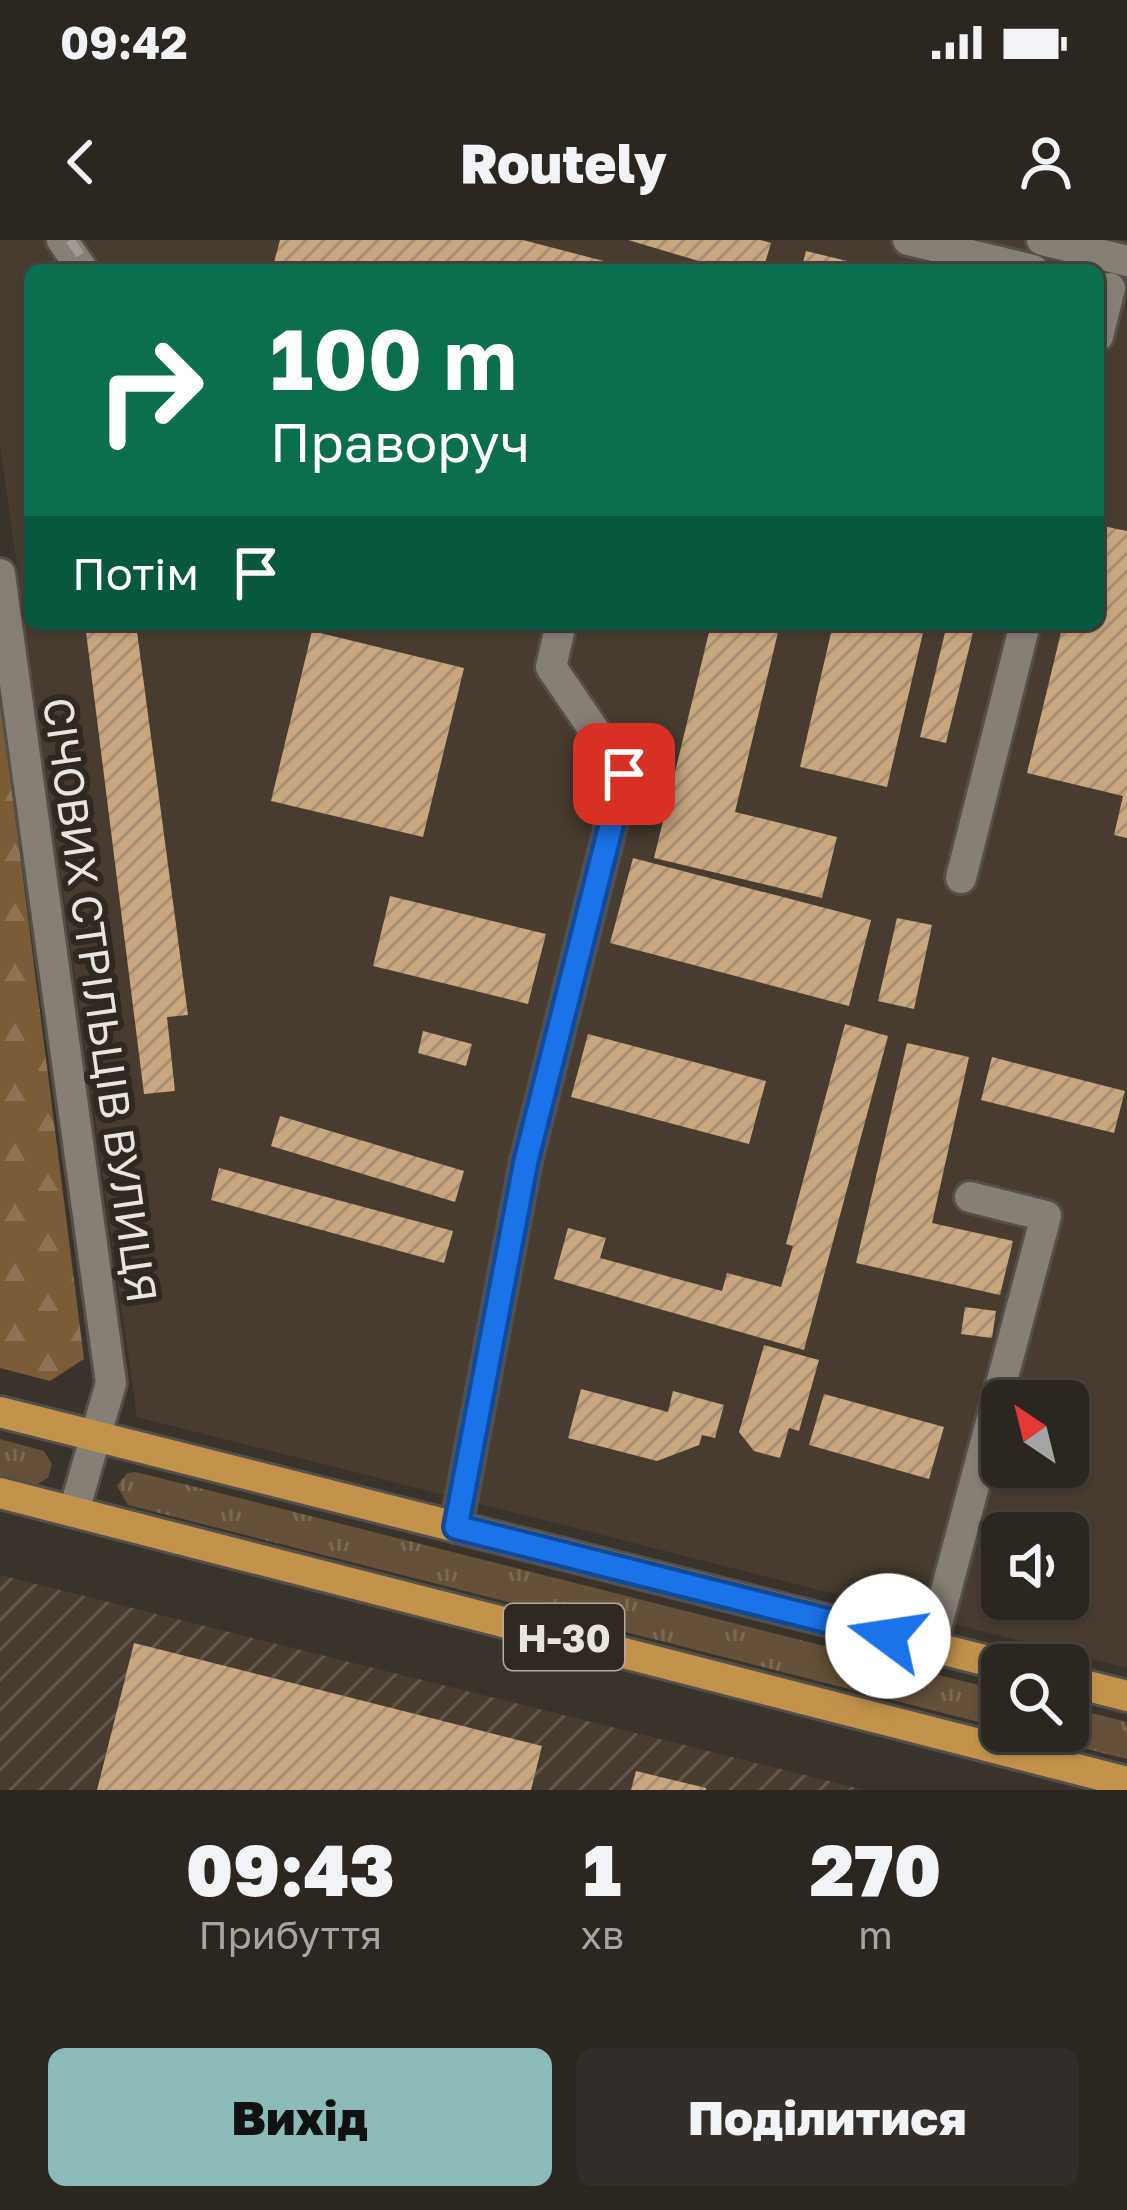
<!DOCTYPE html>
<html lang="uk">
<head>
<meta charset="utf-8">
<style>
  body { margin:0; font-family:"Golos Text",sans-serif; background:#342e2a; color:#f1f3f6; height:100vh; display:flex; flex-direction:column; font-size:45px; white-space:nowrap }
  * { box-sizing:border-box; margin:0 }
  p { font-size:39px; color:#a6a5a5 }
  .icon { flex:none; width:66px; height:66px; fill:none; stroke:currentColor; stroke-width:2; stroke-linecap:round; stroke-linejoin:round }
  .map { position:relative; height:1550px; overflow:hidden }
  .details { display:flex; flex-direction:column; background:#2c2621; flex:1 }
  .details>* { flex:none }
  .banner { position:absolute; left:24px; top:24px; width:1080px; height:366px; border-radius:18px; box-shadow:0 3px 9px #0004,0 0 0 3px #48433f; background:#0b6e4f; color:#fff; overflow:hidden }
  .needle { width:78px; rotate:325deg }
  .controls { position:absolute; left:981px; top:1140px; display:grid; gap:24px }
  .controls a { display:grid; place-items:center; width:108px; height:108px; border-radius:18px; background:#2c2621; box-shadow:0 3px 9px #0004,0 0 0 3px #48433f; font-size:60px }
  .pin { position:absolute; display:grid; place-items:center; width:102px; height:102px; color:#fff; margin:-51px; border-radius:24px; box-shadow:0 6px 18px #0006 }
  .me { position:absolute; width:132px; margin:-66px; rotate:284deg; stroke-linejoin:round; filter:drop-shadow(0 0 9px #0008) }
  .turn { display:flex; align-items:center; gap:42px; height:252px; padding:0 48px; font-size:54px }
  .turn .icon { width:156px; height:156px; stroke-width:2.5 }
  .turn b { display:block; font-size:84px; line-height:102px }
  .then { display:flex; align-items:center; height:114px; padding:0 48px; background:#0003; gap:24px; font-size:45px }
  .eta { display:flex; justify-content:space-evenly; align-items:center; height:204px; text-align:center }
  .eta b { font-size:72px; font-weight:800; line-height:84px }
  .cta { display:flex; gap:24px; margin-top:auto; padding:24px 48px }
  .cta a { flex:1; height:138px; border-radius:18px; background:#8bbbb9; color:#111; font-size:48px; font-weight:800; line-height:138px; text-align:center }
  .cta a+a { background:#342e2a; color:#f1f3f6 }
  .status { display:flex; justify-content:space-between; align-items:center; height:84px; padding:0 60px; background:#2c2621; direction:ltr }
  .status svg { height:33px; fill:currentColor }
  header { display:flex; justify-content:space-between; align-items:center; height:156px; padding:0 48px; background:#2c2621; font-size:54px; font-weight:800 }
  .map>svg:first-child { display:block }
  .built { fill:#473c2f; fill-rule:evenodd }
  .industrial { fill:url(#industrial-furrows) }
  .grass { fill:url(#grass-tufts) }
  .forest { fill:url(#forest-firs) }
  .building { fill:url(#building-hatch) }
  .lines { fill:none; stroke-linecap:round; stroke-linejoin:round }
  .minor-casing { stroke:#554f49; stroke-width:36 }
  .major-casing { stroke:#554f49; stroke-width:36 }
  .minor { stroke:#867f76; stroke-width:30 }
  .major { stroke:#c3924b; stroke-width:30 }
  .rail { stroke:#a19b96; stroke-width:9; stroke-dasharray:18 9; stroke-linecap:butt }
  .route-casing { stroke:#114b97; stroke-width:30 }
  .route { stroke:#1a73e8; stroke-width:21 }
  .labels { text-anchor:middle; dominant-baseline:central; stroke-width:12; stroke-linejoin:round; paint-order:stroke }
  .shield { fill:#302922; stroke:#b1aca6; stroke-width:3 }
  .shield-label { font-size:39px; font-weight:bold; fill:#e8e4df }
  .street-label { font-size:42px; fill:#e8e4df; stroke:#302922 }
</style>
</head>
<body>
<div class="status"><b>09:42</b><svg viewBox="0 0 49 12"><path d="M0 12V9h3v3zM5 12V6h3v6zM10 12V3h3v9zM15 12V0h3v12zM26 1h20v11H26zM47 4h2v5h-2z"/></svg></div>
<header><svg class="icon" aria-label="back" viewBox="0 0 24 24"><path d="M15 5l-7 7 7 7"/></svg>Routely<svg class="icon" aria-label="person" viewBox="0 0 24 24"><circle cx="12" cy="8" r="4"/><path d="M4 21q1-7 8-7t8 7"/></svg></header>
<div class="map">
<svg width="1127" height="1550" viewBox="0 0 1127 1550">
  <defs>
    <pattern id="industrial-furrows" width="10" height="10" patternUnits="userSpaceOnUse" patternTransform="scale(3)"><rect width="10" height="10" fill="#473c2f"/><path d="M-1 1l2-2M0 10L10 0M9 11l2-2" fill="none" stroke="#62584d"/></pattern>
    <pattern id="grass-tufts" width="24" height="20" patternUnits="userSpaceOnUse" patternTransform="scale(3)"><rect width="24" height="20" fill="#65513a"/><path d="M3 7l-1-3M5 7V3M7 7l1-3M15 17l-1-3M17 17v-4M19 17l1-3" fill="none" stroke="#7b6a56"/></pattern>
    <pattern id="forest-firs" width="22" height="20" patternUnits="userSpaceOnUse" patternTransform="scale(3)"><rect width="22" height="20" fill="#7a5d37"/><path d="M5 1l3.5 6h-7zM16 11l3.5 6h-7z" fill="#8d7454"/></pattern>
    <pattern id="building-hatch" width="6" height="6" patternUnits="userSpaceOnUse" patternTransform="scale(3)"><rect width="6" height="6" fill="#c8a77f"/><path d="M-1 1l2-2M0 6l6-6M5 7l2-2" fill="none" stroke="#a88e70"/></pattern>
  </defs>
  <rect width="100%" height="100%" fill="#3a332c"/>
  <path class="built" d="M0 0H1127V1428L137 1177 0 205ZM30 30H1098V384H30ZM1002 1161H1068V1227H1002ZM1002 1293H1068V1359H1002Z"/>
  <polygon class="industrial" points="0,1335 865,1550 0,1550"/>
  <g class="grass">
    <polygon points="0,1199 44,1211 52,1224 48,1238 34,1246 0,1237"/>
    <polygon points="136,1232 1002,1451 1002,1488 128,1265 117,1246 127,1233"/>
    <polygon points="1068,1467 1127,1482 1127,1519 1015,1491 1068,1491"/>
  </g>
  <polygon class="forest" points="0,456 84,1119 50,1141 0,1128"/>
  <g class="building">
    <polygon points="280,0 523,0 619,25 618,30 272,30"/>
    <polygon points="628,0 760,0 771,3 763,30 729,30"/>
    <polygon points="806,11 876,28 876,30 801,30"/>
    <polygon points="1098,285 1127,291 1127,598 1114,595 1123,556 1027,533 1063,384 1098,384"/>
    <polygon points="85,384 136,384 188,775 167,777 175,851 144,854"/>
    <polygon points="711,384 780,384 735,572 837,597 822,658 654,618"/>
    <polygon points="833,384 925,384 887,547 800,527"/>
    <polygon points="947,384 975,384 946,503 920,497"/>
    <polygon points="312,391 464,428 423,597 271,561"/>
    <polygon points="633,618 871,680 849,766 610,703"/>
    <polygon points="390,656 546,694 528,764 373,726"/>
    <polygon points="897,678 932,685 914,769 878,761"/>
    <polygon points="845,784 888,796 804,1110 554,1039 568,988 606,998 600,1018 722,1051 727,1033 781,1047 793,1006 786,1004"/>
    <polygon points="423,791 472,804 466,826 418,813"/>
    <polygon points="588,794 766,841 749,904 571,857"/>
    <polygon points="907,803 969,817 932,983 1013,1001 1000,1055 856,1023"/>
    <polygon points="992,817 1125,851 1114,893 981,860"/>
    <polygon points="280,876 464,931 455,962 271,906"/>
    <polygon points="219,928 453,991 444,1023 211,960"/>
    <polygon points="965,1067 996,1071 992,1098 961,1094"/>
    <polygon points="764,1105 819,1120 799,1191 789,1188 780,1218 754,1211 739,1192"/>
    <polygon points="581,1149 668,1172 673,1151 724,1165 715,1198 702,1195 699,1205 657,1221 568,1198"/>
    <polygon points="824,1154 944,1187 929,1239 809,1205"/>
    <polygon points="134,1403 542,1506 531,1550 97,1550"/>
    <polygon points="636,1531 706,1548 706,1550 631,1550"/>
  </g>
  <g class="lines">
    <g class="minor-casing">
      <g id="minor">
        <polyline points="62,0 83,30"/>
        <polyline points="908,0 1033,30"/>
        <polyline points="1042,0 1127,21"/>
        <polyline points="1098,96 1110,48"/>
        <polyline points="0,334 111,1143 74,1271"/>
        <polyline points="961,638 1025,384"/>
        <polyline points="456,1287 526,921 624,534 551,427 561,384"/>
        <polyline points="931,1407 1046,976 970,957"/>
      </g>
    </g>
    <g class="major-casing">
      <g id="major">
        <polyline points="0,1172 1004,1425"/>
        <polyline points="0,1253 1127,1542"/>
        <polyline points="1068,1441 1127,1456"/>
      </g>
    </g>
    <use href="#minor" class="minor"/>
    <use href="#major" class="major"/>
    <polyline class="rail" points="70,0 91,30"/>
  </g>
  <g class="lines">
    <g class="route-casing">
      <polyline id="route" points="624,534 526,921 456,1287 888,1396"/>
    </g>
    <use href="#route" class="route"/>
  </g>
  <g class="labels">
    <rect class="shield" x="504" y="1364" width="120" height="66" rx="9"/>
    <g class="shield-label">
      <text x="564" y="1397">Н-30</text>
    </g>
    <g class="street-label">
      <text transform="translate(101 760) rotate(82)">СІЧОВИХ СТРІЛЬЦІВ ВУЛИЦЯ</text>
    </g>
  </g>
</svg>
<div class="controls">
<a><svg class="needle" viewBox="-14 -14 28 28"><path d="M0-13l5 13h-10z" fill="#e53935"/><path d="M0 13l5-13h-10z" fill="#a6a5a5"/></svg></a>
<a><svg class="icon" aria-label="sound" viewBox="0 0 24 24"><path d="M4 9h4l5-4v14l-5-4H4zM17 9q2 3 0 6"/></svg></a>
<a><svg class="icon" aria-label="search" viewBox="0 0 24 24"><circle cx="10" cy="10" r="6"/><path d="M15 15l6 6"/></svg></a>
</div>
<div class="pin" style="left:624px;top:534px;background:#d93025"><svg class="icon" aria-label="arrive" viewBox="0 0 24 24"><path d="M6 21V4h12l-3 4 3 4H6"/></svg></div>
<svg class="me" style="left:888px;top:1396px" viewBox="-20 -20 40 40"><circle r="19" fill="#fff"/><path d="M0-13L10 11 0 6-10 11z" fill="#1a73e8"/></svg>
<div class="banner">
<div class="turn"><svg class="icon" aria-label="right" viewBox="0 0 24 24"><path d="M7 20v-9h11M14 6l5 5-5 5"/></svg><div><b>100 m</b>Праворуч</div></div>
<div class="then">Потім<svg class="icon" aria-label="arrive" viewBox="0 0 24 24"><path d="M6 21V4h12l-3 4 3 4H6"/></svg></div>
</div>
</div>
<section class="details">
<div class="eta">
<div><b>09:43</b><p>Прибуття</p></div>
<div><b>1</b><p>хв</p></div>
<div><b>270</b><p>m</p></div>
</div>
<div class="cta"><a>Вихід</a><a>Поділитися</a></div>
</section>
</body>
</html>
